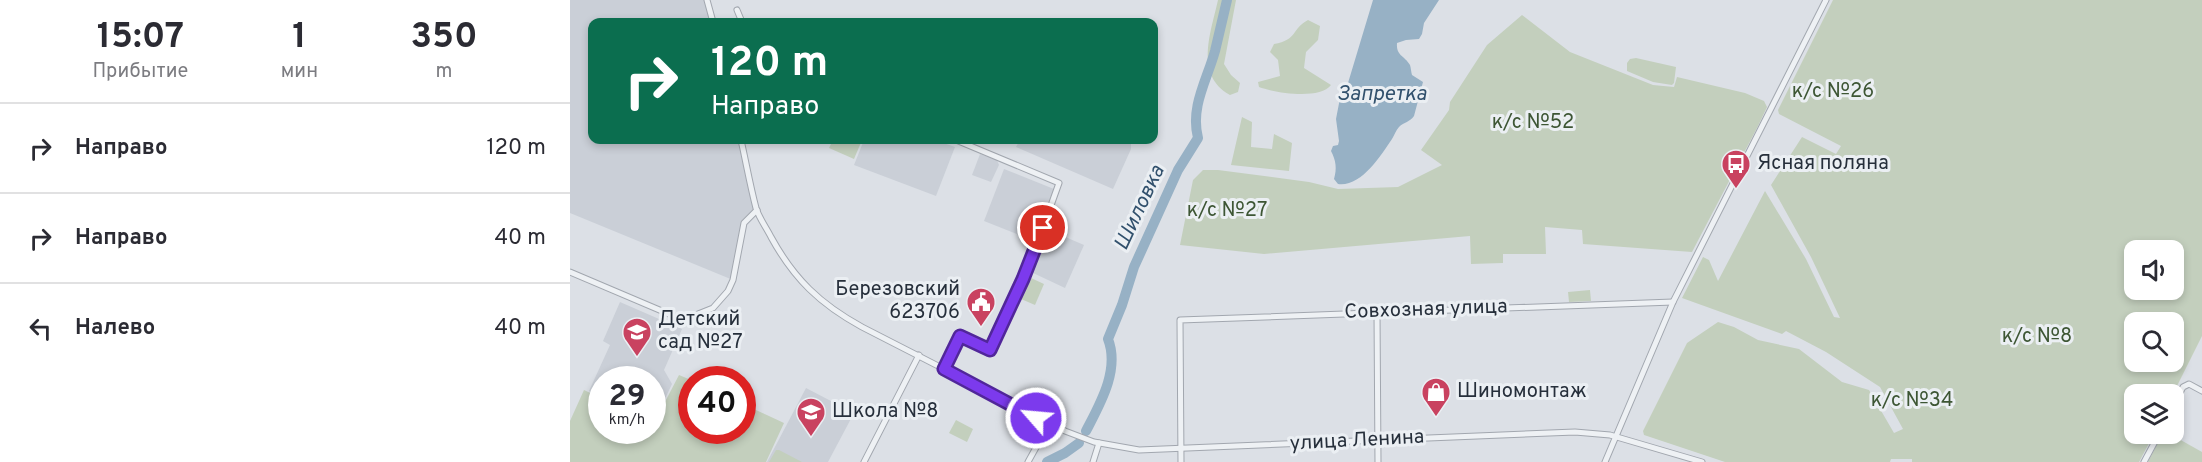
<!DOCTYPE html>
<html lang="ru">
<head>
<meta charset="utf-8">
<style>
  body { margin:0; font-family:Overpass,sans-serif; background:#f2f2f3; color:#2b2b33; height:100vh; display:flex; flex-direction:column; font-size:22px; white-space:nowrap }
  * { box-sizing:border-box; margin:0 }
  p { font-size:20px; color:#7c7c81 }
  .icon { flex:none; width:33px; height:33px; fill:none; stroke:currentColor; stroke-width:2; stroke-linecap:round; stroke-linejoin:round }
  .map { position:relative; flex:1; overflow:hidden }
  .drawer { display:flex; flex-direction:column; background:#fff; width:570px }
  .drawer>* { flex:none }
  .hud { position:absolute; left:18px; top:18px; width:570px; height:126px; border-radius:12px; box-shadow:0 3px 9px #0003; background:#0b6e4f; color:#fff; overflow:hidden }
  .tools { position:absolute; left:1554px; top:240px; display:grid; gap:12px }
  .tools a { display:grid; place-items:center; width:60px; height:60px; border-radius:12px; background:#fff; box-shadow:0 3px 9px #0003; font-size:30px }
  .speed { position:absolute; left:18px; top:366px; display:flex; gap:12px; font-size:30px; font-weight:700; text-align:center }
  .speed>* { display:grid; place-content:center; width:78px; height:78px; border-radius:50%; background:#fff; box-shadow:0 3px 9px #0003; line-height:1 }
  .speed small { font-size:15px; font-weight:400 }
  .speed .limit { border:9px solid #d22; background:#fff; color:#111 }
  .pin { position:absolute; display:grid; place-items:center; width:51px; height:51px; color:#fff; margin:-26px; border:3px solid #fff; border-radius:50%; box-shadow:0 2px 6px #0007 }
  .me { position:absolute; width:66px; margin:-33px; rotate:297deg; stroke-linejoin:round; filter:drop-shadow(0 0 4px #0008) }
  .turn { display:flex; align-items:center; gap:21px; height:126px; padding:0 24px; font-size:27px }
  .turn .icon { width:78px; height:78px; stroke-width:2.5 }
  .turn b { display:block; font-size:42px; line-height:51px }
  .eta { display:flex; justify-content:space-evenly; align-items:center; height:102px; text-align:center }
  .eta b { font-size:36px; font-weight:700; line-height:42px }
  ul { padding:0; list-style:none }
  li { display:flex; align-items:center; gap:18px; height:90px; padding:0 24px; border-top:2px solid #e1e1e2 }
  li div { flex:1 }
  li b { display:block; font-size:22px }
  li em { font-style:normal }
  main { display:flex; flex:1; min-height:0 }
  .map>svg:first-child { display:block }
  .built { fill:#cacfd7 }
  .green { fill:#c3cfbd; fill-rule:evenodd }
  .water { fill:#97b1c5 }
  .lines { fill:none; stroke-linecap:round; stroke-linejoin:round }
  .river { stroke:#97b1c5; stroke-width:10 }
  .minor-casing { stroke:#a2a7af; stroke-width:7 }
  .minor { stroke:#eef1f4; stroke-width:5 }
  .route-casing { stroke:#51269a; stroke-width:15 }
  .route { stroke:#7c3aed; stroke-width:10 }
  .labels { text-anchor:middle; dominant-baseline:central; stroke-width:6; stroke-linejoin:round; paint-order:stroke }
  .park-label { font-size:20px; fill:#3d5634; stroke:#ebeff3 }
  .poi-label { font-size:20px; fill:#262f3b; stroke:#ebeff3; text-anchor:start }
  .street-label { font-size:20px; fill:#262f3b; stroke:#ebeff3 }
  .water-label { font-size:21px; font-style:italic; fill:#32516d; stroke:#ebeff3 }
</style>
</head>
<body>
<main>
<section class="drawer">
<div class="eta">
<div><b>15:07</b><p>Прибытие</p></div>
<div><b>1</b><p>мин</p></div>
<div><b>350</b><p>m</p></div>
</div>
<ul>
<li><svg class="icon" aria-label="right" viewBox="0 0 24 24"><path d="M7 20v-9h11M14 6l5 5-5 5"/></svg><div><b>Направо</b></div><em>120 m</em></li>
<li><svg class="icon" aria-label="right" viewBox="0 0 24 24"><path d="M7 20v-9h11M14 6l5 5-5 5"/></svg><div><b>Направо</b></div><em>40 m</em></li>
<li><svg class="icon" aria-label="left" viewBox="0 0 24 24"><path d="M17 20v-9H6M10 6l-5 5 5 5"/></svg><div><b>Налево</b></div><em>40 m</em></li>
</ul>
</section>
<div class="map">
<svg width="1632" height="462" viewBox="0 0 1632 462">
  <rect width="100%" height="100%" fill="#dce0e6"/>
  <g class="built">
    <polygon points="0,0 135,0 141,22 22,22 22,140 169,140 187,210 174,223 163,280 0,213"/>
    <polygon points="294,140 365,140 385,147 366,196 284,165"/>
    <polygon points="450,140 561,140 561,149 543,189 446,147"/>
    <polygon points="410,154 427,160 429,165 421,182 402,175"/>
    <polygon points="434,169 484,189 472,217 457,238 414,221"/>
    <polygon points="479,230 514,245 495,288 461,272"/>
    <polygon points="50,302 112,329 94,370 102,384 85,420 83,419 82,380 32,380 31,396 19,391 40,345 33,341"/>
    <polygon points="236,388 284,413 258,462 197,462"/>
  </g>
  <g class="green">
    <path d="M648 0H666L654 64 661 75 670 83 668 92 660 95C624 75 641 32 648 0Z"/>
    <path d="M1263 0H1632V336L1603 394H1564V434H1584L1569 462H1342V459H1321L1320 462H1155L1074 435 1073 431 1117 343 1148 322 1164 327 1188 340 1229 349 1272 382 1299 390 1324 433 1333 429 1310 387 1256 352 1216 331 1212 334 1112 298 1133 257 1139 260 1148 281 1195 191 1236 259 1264 317 1270 318 1241 257 1201 185 1232 137 1266 154 1271 146 1209 114 1208 110ZM1564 250H1604V290H1564ZM1564 322H1604V362H1564Z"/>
    <polygon points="952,15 1000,52 1083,85 1104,87 1107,77 1175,93 1194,101 1197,107 1188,126 1122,252 1013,244 1012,230 975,227 976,254 933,254 933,263 901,264 900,236 694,254 610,245 623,180 633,170 648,170 739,182 768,189 828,187 872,165 851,150 879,110 880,102 917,45"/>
    <path d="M738 20 750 26 748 40 736 52 734 68 761 85C750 100 705 93 689 87L688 82 710 76 708 60 700 52 704 44C728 40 721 29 738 20Z"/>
    <polygon points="1066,58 1106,67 1104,83 1102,85 1083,82 1057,71 1057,63 1060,59"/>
    <polygon points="672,117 682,122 681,147 702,149 704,134 722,143 719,171 661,165"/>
    <polygon points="263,140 292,140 284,159 259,148"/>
    <polygon points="461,278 474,284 465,305 451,299"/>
    <polygon points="1020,290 1021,301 999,302 998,292"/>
    <polygon points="109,375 121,380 122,430 172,430 173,404 214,423 196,462 0,462 0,421 14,390 31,398 32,430 82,430 83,421 85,421"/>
    <polygon points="386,420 403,429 397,442 379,433"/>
    <polygon points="1592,434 1600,434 1632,452 1632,462 1578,462"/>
    <polygon points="206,450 209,450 232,462 199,462"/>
  </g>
  <path class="water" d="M803 0H869L854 23 852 34 849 39 836 40 827 43C826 56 834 55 840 65 841 68 841 72 842 75L853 82 844 116C840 122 834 122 829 127 826 130 824 136 822 139 810 157 791 187 768 184L764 179C767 168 766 161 761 151L763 146 768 145 769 141 766 119 771 93 778 83Z"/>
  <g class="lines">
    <g class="river">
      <path d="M516 431C530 404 550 370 538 339L552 305 564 267 608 170 628 138C620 107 637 80 645 51 649 34 653 17 657 0"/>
      <polyline points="477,462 495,453 509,443"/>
    </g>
    <g class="minor-casing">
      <g id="minor">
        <polyline points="137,0 143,22"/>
        <polyline points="167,10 172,22"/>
        <path d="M171 140C176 162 180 185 186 208 189 218 196 227 201 237 224 279 250 304 292 327L495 431 524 442 569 450 1005 432 1040 435 1132 462"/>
        <polyline points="0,272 106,317 118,318 143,308 158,291 163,280 174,223 187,210"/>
        <polyline points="807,312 808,462"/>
        <polyline points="374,369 390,336 420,350 465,250 489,183 386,140"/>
        <polyline points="1604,405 1613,387 1619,384 1632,391"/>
        <polyline points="294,462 349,355"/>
        <polyline points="458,462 479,424"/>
        <polyline points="523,462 529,443"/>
        <polyline points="611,462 610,320 1103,302"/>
        <polyline points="1035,462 1103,302 1256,0"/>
        <polyline points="1574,462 1589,434"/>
      </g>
    </g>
    <use href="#minor" class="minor"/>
  </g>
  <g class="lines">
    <g class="route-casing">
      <polyline id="route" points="466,418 374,369 390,336 420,350 453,279 473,228"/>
    </g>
    <use href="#route" class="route"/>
  </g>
  <defs>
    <g id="bus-pin" transform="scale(1.5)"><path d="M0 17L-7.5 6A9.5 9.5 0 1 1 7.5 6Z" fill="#c94260" stroke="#ebeff3"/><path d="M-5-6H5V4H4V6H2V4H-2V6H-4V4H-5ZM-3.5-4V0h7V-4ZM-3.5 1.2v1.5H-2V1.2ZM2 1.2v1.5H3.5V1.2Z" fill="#fff"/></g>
    <g id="civic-pin" transform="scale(1.5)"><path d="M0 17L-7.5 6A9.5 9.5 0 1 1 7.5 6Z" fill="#c94260" stroke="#ebeff3"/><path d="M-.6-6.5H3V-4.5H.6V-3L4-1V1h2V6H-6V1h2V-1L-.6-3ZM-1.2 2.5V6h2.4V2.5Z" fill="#fff"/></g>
    <g id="school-pin" transform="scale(1.5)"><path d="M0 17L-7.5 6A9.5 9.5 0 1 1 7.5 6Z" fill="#c94260" stroke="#ebeff3"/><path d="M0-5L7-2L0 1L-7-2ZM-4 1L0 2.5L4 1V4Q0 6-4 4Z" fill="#fff"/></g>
    <g id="shop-pin" transform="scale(1.5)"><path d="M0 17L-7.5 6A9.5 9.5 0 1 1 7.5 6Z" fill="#c94260" stroke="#ebeff3"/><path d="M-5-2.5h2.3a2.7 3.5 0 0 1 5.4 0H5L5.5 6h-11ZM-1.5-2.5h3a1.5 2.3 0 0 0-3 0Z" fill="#fff"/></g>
  </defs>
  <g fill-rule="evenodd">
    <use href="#bus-pin" x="1166" y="164"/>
    <use href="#civic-pin" x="411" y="302"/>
    <use href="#school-pin" x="67" y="332"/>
    <use href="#shop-pin" x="866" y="392"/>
    <use href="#school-pin" x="241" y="412"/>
  </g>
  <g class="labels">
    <g class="park-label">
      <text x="1263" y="92">к/с №26</text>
      <text x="963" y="123">к/с №52</text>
      <text x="657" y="211">к/с №27</text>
      <text x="1467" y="337">к/с №8</text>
      <text x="1342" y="401">к/с №34</text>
    </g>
    <g class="poi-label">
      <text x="1187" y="164">Ясная поляна</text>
      <text x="390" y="290" text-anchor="end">Березовский<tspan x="390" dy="23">623706</tspan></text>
      <text x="88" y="320">Детский<tspan x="88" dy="23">сад №27</tspan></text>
      <text x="887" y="392">Шиномонтаж</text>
      <text x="262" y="412">Школа №8</text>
    </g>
    <g class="street-label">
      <text transform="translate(856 310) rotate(-2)">Совхозная улица</text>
      <text transform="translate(787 441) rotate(-3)">улица Ленина</text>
    </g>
    <g class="water-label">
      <text x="812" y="94">Запретка</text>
      <text transform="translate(570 208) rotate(-65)">Шиловка</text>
    </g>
  </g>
</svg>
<div class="tools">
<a><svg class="icon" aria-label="sound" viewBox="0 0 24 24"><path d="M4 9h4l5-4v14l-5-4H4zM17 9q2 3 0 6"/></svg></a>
<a><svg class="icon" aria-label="search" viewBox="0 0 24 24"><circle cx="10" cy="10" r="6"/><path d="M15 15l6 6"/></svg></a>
<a><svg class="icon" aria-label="layers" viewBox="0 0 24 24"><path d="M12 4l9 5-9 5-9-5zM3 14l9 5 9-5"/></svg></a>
</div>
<div class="speed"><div>29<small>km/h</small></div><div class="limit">40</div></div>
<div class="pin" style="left:473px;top:228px;background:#d93025"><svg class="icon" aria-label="arrive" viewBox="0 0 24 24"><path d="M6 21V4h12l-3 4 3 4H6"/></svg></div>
<svg class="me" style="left:466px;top:418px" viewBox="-20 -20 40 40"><circle r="17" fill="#7c3aed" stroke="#fff" stroke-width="3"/><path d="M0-11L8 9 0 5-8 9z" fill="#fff"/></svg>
<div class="hud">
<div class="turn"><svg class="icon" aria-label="right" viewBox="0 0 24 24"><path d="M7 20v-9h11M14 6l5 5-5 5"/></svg><div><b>120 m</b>Направо</div></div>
</div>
</div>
</main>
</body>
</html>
